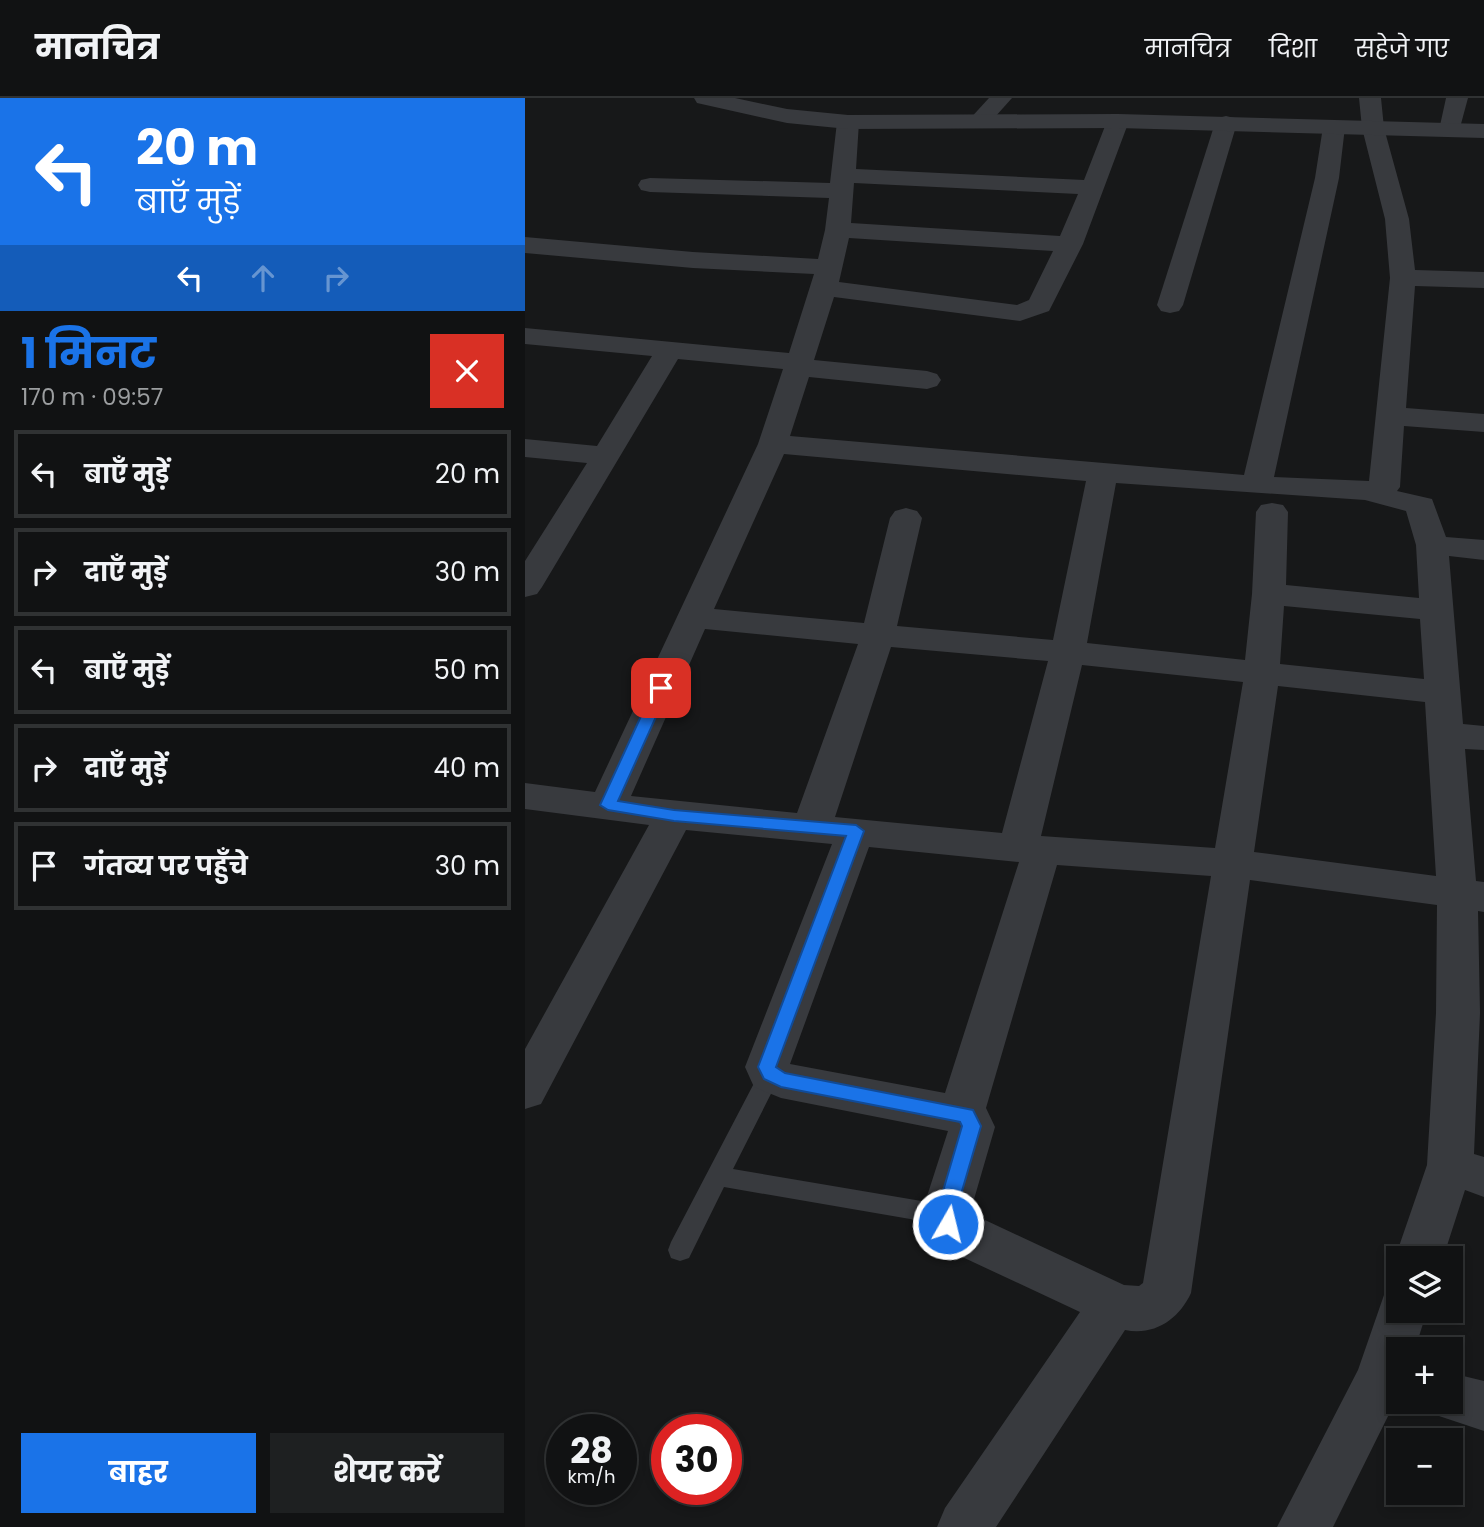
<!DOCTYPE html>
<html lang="hi">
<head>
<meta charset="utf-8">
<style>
  body { margin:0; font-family:Poppins,"Noto Sans Devanagari",sans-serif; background:#1e2021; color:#f1f3f6; height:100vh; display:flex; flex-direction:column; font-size:26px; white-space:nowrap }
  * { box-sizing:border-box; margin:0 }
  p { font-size:23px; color:#9c9ea0 }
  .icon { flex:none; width:38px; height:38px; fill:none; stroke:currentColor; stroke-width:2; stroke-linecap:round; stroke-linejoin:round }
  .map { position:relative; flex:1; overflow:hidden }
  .sheet { display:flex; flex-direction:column; background:#111213; width:525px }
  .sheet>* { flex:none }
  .top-card { background:#1a73e8; color:#fff; overflow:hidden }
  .fabs { position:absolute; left:861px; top:1148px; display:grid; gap:14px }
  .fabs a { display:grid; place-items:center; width:77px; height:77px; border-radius:0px; background:#111213; box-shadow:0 4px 10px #0003,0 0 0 2px #303233; font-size:35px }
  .speed { position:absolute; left:21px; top:1316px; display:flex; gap:14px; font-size:35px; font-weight:700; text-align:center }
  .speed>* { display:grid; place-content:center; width:91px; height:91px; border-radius:50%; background:#111213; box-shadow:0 4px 10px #0003,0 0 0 2px #303233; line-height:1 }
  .speed small { font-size:18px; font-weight:400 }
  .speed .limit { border:10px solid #d22; background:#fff; color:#111 }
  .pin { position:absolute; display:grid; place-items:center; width:60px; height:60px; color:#fff; margin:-30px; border-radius:14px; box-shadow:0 4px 10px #0006 }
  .me { position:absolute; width:77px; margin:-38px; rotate:8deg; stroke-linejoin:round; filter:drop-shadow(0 0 5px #0008) }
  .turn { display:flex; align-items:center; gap:24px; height:147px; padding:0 21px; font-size:32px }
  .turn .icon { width:91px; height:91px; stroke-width:2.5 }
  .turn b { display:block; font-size:49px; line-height:60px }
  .lanes { display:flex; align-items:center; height:66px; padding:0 21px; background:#0003; justify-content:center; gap:35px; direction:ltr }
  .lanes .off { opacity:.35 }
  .round { display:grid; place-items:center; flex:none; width:74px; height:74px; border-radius:0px; background:#1e2021 }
  .head { display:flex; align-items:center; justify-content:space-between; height:119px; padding:0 21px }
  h1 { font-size:42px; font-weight:700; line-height:52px; color:#1a73e8 }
  .primary-button { display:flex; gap:14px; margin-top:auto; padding:14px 21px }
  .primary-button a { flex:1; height:80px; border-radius:0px; background:#1a73e8; color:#fff; font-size:28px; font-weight:700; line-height:80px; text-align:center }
  .primary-button a+a { background:#1e2021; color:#f1f3f6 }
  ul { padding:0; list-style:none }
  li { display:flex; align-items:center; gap:21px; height:88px; margin:0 14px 10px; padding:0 7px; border:4px solid #303233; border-radius:0px }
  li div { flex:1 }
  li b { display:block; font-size:26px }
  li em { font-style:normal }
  header { display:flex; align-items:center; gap:42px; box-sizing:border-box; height:98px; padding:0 35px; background:#111213; border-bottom:2px solid #303233 }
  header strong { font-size:33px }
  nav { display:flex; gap:38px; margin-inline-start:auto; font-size:24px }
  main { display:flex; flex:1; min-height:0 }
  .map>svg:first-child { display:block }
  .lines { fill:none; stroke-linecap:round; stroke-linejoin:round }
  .service { fill:#383a3e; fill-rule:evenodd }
  .minor { fill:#383a3e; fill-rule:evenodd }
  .tertiary { fill:#383a3e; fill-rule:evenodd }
  .route { fill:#1a73e8; stroke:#114b97; stroke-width:2 }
</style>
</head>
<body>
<header>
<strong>मानचित्र</strong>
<nav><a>मानचित्र</a><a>दिशा</a><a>सहेजे गए</a></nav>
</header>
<main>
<section class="sheet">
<div class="top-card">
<div class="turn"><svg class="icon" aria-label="left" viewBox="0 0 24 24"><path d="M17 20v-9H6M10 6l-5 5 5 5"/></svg><div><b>20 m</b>बाएँ मुड़ें</div></div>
<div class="lanes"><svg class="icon" aria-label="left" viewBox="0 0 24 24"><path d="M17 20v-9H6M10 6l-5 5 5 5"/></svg><svg class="icon off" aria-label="ahead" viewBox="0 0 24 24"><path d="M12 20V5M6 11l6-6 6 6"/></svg><svg class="icon off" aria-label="right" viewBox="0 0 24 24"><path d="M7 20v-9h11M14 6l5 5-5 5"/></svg></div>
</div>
<div class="head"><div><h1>1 मिनट</h1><p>170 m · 09:57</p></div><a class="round" style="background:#d93025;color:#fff"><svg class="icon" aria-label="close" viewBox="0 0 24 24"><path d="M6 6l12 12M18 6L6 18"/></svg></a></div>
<ul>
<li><svg class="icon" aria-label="left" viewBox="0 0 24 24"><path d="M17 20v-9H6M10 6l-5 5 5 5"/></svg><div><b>बाएँ मुड़ें</b></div><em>20 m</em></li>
<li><svg class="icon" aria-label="right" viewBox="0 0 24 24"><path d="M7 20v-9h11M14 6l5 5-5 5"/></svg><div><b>दाएँ मुड़ें</b></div><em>30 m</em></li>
<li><svg class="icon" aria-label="left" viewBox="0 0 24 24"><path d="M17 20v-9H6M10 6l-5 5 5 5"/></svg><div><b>बाएँ मुड़ें</b></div><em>50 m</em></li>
<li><svg class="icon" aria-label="right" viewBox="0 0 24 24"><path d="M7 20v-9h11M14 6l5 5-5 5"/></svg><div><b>दाएँ मुड़ें</b></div><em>40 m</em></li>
<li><svg class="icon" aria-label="arrive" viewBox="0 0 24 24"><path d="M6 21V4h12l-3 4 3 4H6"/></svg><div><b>गंतव्य पर पहुँचे</b></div><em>30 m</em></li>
</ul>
<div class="primary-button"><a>बाहर</a><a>शेयर करें</a></div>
</section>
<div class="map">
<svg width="959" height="1429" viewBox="0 0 959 1429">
  <rect width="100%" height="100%" fill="#171819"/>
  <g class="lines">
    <polygon class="service" points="245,967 253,970 256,976 208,1071 420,1107 428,1110 432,1117 428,1124 420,1127 199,1089 164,1160 155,1163 146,1160 143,1152 146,1144 237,970"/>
    <g class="minor">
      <polygon points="464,0 487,0 461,29 445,29 442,24"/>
      <path d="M834 0H856L859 30 884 121 890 172 959 174V190L890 188 881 310 959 316V334L879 328 875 389 872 393 907 401 921 439 959 442V462L924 458 938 626 959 628V652L940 651 951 783 959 784V814L953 813 955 915 949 1056 959 1059V1099L940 1092 918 1160H873V1168L870 1160 902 1067 911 915 912 807 725 782 666 1195C654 1221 630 1238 600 1232L471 1429H412L420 1410 555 1214 418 1150 406 1141 396 1117 423 1033 256 1000 229 989 220 969 307 746 161 732 16 1006 0 1011V951L124 727 0 711V685L70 694 233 346 258 271 153 261 17 489 12 496 0 499V463L62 365 0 359V341L72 348 127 258 0 246V230L264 255 289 176 168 170 0 155V139L168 154 293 161 300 132 304 100 125 94 116 92 113 87 116 82 125 80 305 85 312 24 315 19H331L334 24 331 71 559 82 582 23 585 18H601L604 23 558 146 524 213 495 223 309 199 289 262 402 273 412 276 416 282 412 288 402 291 284 279 265 338 719 377 790 80 798 29 801 24H817L820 29 814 80 749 379 844 383 865 180 860 121 837 30ZM329 85 553 96 535 138 326 125ZM324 140 528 153 504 202 492 207 314 184ZM259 356 561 383 528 542 372 528 397 420 392 413 381 410 370 413 365 420 339 525 189 511ZM591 385 840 402 881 413 891 447 894 500 761 487 763 414 758 407 747 405 736 407 731 414 727 496 720 562 562 545ZM759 508 895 521 899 581 755 566ZM180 531 333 546 272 715 106 698ZM366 549 523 563 477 735 310 719ZM557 567 718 584 690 750 516 738ZM753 588 900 604 911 778 729 754ZM344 749 494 764 420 995 265 966ZM532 767 686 778 618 1185 614 1188 599 1187 445 1115 470 1029 461 1010Z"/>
      <polygon points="921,0 943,0 933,37 917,37 914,32"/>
      <polygon points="701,18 709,20 712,25 658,207 654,213 645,215 636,213 632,207 690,25 693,20"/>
      <polygon points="873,1192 873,1213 902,1213 890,1251 873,1251 873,1298 808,1429 752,1429 833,1272 859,1197"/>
      <polygon points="926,1275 959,1283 959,1333 908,1316 902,1304 926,1304"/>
    </g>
    <polygon class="tertiary" points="169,0 210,0 262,11 323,17 593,16 959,26 959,40 593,30 323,31 262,25 172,5"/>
  </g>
  <polygon class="route" points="136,585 144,590 93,703 149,712 331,727 339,733 251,969 260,975 448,1012 456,1028 430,1117 433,1126 430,1132 423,1135 416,1132 411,1117 437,1028 435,1024 256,989 239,981 233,969 321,738 149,723 83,712 75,707 129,590"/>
</svg>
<div class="fabs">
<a><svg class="icon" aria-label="layers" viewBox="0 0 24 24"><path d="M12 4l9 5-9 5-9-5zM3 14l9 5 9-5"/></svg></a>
<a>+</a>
<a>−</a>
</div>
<div class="speed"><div>28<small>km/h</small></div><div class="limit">30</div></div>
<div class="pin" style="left:136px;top:590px;background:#d93025"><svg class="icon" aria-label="arrive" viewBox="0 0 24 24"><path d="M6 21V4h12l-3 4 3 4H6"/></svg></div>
<svg class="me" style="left:423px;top:1126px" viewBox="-20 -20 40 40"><circle r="17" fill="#1a73e8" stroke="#fff" stroke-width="3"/><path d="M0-11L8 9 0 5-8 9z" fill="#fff"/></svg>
</div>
</main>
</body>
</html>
